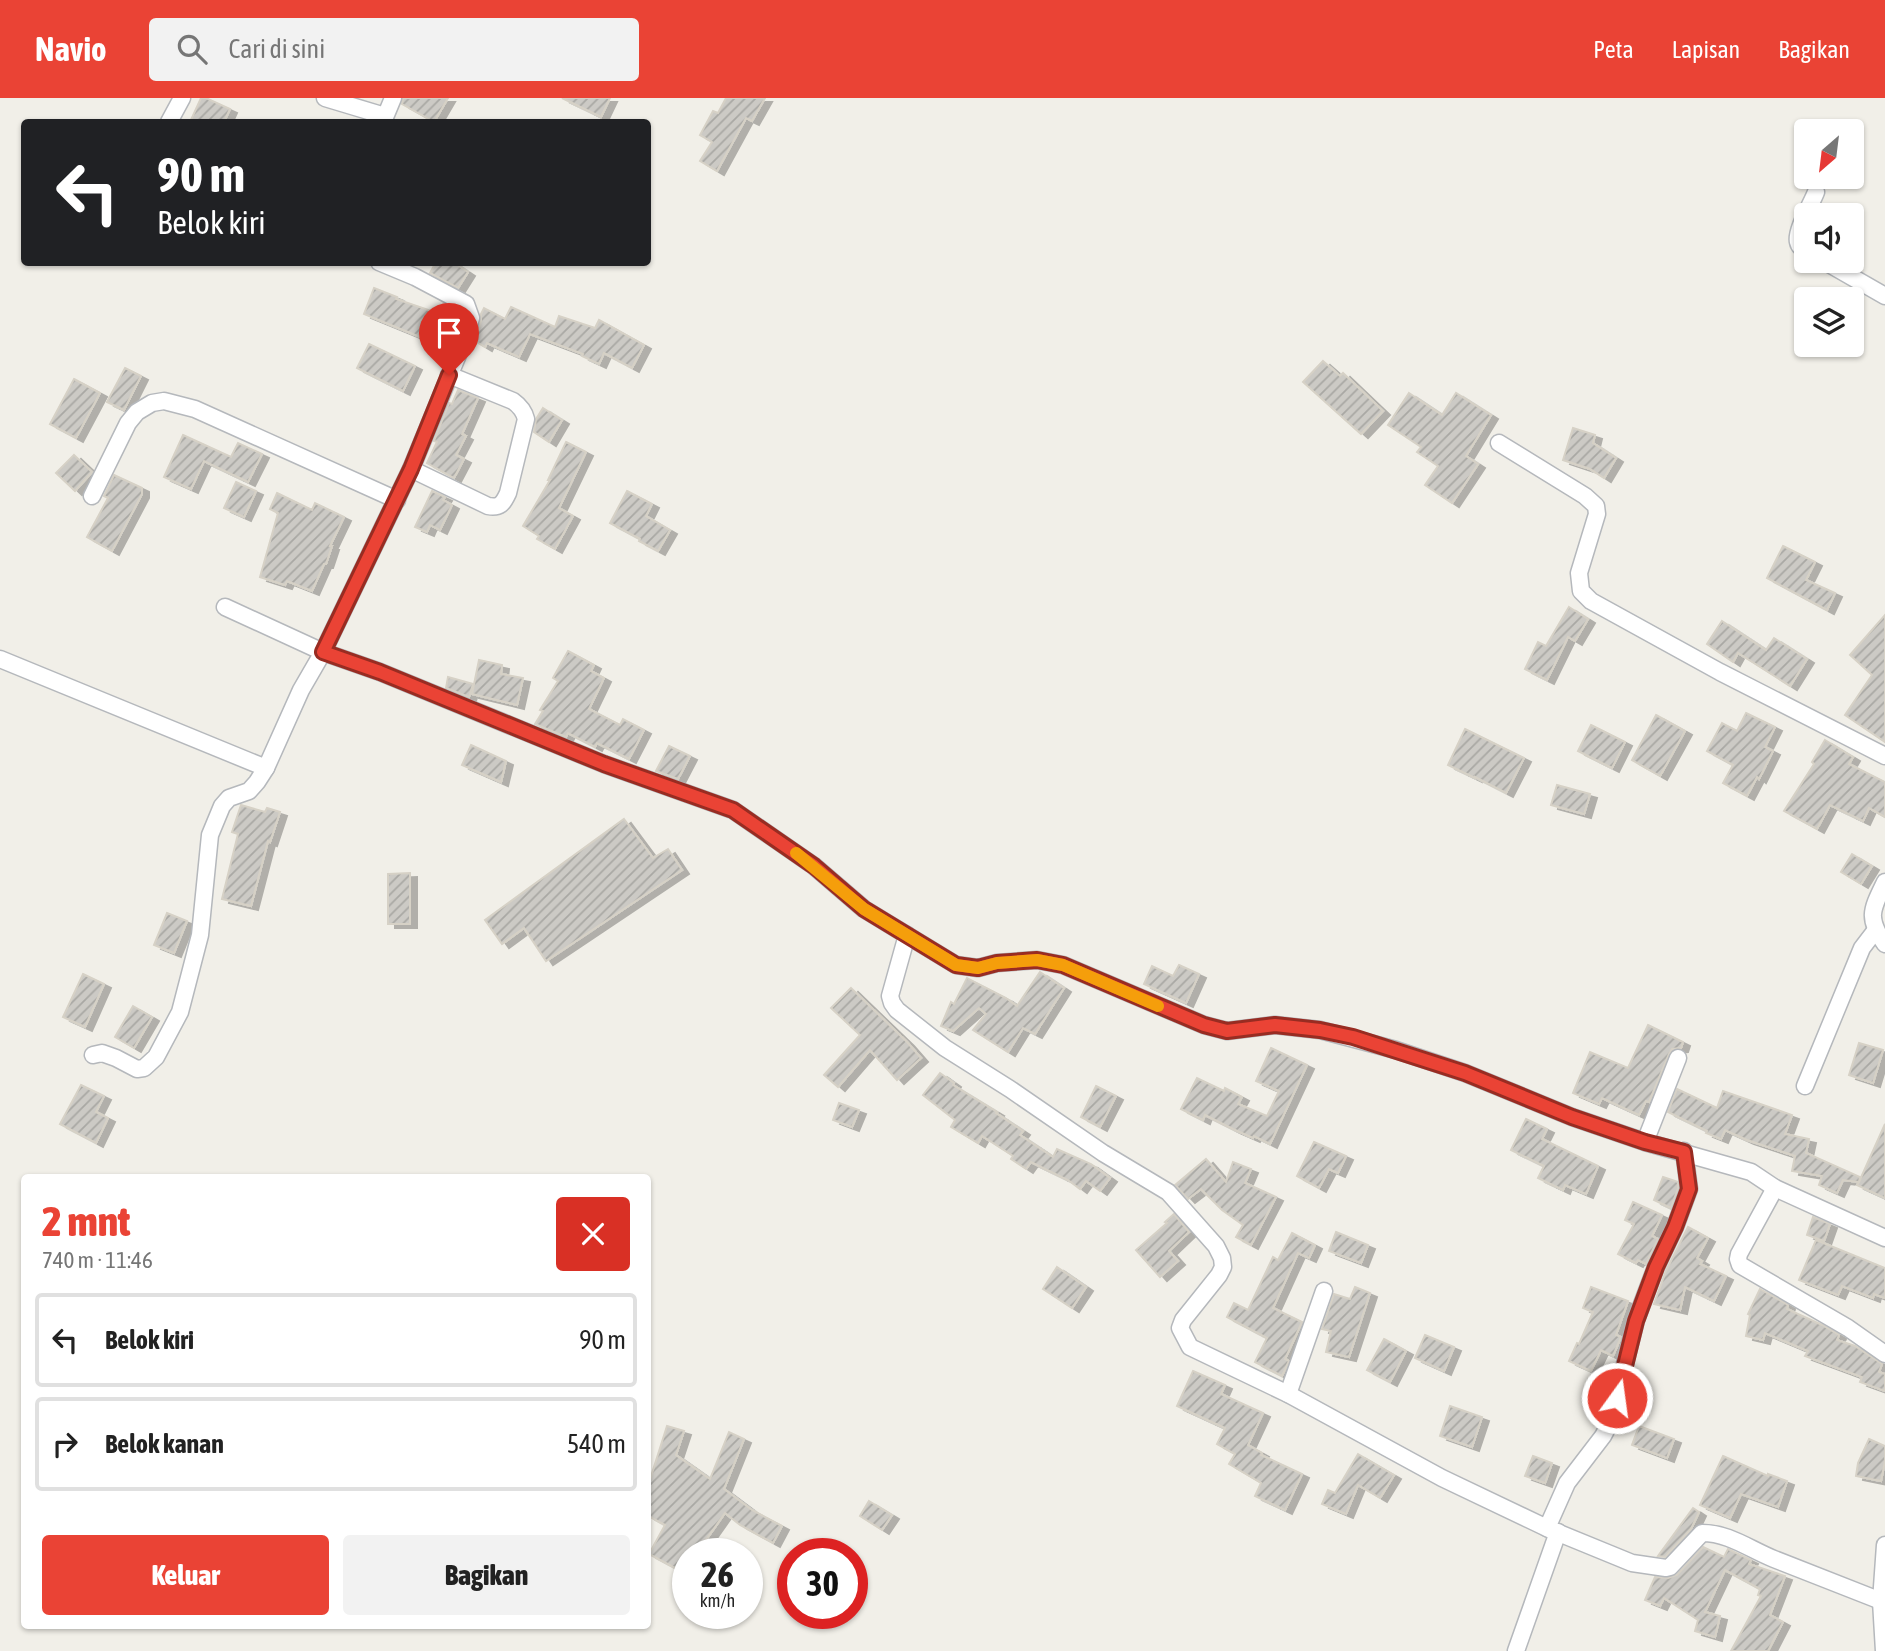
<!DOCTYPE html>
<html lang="id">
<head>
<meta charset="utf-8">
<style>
  body { margin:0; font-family:"Asap Condensed",sans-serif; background:#f2f2f2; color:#222; height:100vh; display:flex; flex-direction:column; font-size:26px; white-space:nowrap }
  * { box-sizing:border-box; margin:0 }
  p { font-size:23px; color:#767676 }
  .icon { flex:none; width:38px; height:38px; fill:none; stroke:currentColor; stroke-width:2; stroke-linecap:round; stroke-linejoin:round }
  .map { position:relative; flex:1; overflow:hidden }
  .side { position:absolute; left:21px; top:1076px; width:630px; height:455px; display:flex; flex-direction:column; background:#fff; border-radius:7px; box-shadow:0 2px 5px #0004 }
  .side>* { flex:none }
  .hud { position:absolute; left:21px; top:21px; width:630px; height:147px; border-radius:7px; box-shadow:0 2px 5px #0004; background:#202124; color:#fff; overflow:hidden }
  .needle { width:46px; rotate:208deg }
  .buttons { position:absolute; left:1794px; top:21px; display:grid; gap:14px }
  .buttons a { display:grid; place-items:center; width:70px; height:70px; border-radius:7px; background:#fff; box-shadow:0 2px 5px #0004; font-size:35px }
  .speed { position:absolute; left:672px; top:1440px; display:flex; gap:14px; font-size:35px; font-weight:700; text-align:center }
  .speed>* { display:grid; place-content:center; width:91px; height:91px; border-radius:50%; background:#fff; box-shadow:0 2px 5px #0004; line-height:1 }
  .speed small { font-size:18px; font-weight:400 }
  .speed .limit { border:10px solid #d22; background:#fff; color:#111 }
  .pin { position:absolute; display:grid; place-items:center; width:60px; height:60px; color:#fff; margin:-72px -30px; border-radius:50% 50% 50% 0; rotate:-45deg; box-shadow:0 0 7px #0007 }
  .pin .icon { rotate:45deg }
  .me { position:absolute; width:77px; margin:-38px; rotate:14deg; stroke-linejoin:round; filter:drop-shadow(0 0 5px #0008) }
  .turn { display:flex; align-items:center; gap:24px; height:147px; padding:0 21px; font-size:32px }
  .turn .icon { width:91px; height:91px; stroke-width:2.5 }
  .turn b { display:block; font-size:49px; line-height:60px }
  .round { display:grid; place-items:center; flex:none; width:74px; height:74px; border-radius:7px; background:#f2f2f2 }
  .overview { display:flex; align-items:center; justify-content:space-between; height:119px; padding:0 21px }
  h1 { font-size:42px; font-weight:800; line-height:52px; color:#ea4335 }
  .primary-button { display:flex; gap:14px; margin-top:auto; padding:14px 21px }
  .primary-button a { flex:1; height:80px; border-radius:7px; background:#ea4335; color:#fff; font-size:28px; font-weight:800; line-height:80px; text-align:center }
  .primary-button a+a { background:#f2f2f2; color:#222 }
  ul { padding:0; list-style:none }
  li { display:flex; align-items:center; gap:21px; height:94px; margin:0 14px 10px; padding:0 7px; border:4px solid #e0e0e0; border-radius:7px }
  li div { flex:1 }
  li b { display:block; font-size:26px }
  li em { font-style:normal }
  header { display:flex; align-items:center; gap:42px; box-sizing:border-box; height:98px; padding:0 35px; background:#ea4335; color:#fff }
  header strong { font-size:33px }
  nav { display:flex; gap:38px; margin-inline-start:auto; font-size:24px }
  .search { width:490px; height:63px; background:#f2f2f2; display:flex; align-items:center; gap:18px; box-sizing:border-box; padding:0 24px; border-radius:7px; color:#767676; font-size:26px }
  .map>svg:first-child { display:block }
  .building { fill:url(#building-hatch); stroke:#d6d1c6; stroke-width:2; filter:url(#shadow) }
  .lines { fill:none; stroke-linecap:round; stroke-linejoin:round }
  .street-casing { stroke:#b5b8bc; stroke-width:19 }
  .street { stroke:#fff; stroke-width:16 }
  .route-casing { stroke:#982c22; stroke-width:18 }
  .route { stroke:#ea4335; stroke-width:12 }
  .slow { stroke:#f59e0b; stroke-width:12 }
</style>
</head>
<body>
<header>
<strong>Navio</strong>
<div class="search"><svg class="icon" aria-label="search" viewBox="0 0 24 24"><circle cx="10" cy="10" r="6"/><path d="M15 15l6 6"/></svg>Cari di sini</div>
<nav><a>Peta</a><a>Lapisan</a><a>Bagikan</a></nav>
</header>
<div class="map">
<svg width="1885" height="1553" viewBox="0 0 1885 1553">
  <defs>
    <pattern id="building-hatch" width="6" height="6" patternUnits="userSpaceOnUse" patternTransform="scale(1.75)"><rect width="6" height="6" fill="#cccac5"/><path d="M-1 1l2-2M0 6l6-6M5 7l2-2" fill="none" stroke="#a9a8a4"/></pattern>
    <filter id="shadow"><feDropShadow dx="7" dy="4" stdDeviation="0" flood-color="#0004"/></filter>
  </defs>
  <rect width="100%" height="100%" fill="#f1efe8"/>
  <g class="building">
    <polygon points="201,0 206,0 230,11 224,24 190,24"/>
    <polygon points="403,0 448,0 434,24 402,6"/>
    <polygon points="562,0 610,0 601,19"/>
    <polygon points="726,0 765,0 752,23 746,20 717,73 700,63 712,44 700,37 713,13 718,15"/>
    <polygon points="436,164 453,164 468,174 458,190 430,175"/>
    <polygon points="374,190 397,199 396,201 443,217 444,213 460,220 456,234 454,233 450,242 429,233 425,241 364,216"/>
    <polygon points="511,209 555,229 559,218 595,230 599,222 644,247 632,270 604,255 599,266 582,258 583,256 530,236 519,259 487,245 485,249 475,243 481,223 481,216 484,210 505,221"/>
    <polygon points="369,246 415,268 403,293 357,270"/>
    <polygon points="1323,263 1340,278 1343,275 1383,313 1361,336 1303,284"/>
    <polygon points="125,270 141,278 124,312 107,304"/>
    <polygon points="74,281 100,295 76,340 50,326"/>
    <polygon points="458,292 478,300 462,336 466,338 456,357 464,361 454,380 427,365 437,344 434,343 449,305 452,306"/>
    <polygon points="1409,295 1442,317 1456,295 1491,317 1466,358 1478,366 1452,405 1425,387 1438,368 1417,354 1421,349 1388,327"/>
    <polygon points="543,310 562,322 549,344 534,334 536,321"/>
    <polygon points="1573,330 1595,337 1593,345 1616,360 1604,380 1590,371 1563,362"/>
    <polygon points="183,337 231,359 238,345 262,356 248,384 204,363 191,391 164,379"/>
    <polygon points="566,344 586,354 559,410 573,418 555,451 537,441 539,438 523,428 550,382 548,382"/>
    <polygon points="74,357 92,374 75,393 56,375"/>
    <polygon points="114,377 142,390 142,396 112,453 87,439 108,400 104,398"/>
    <polygon points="236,384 256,393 244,419 224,410"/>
    <polygon points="432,393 445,399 443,402 452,407 440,432 430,427 427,434 415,429"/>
    <polygon points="627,393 652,406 646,418 670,432 658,453 639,443 640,441 610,425"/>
    <polygon points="277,395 312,412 315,405 344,419 330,448 332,448 326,466 324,466 312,493 287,483 285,487 260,479 278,415 270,411"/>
    <polygon points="1783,448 1815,464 1806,482 1835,495 1827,512 1767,480"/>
    <polygon points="1569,509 1588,521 1575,543 1568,539 1547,582 1525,571 1538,544 1546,548"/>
    <polygon points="1885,517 1885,644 1845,617 1872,577 1850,557"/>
    <polygon points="1722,523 1766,552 1774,540 1807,561 1790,588 1738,555 1733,564 1707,546"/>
    <polygon points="568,553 594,567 591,573 604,580 589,611 620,627 623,621 644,632 629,661 597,645 595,649 568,635 566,639 535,626 543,613 540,612 558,583 553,580"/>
    <polygon points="479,562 502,567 501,576 523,580 517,607 472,596"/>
    <polygon points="448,579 473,586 469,599 446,590"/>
    <polygon points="1746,615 1775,629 1765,649 1773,653 1759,681 1757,679 1747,698 1723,685 1733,667 1707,653 1722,625 1737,633"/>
    <polygon points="1656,617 1685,633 1660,678 1632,662"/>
    <polygon points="1591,627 1625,644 1612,670 1578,653"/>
    <polygon points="1465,631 1524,660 1506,695 1475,679 1475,680 1448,667"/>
    <polygon points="1825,642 1853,659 1849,666 1885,684 1885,719 1869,710 1863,723 1830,707 1817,731 1784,713 1814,666 1812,664"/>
    <polygon points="471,647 506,663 501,684 462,667"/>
    <polygon points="669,648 690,658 678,681 656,673"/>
    <polygon points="1557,687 1590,696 1584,716 1551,707"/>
    <polygon points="241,707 265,714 267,710 280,714 270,744 268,743 251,808 222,801 238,736 232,734"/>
    <polygon points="624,721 653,760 668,751 682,772 546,863 524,830 502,846 485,822"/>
    <polygon points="1852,756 1872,768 1861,786 1841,774"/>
    <polygon points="410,775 410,826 388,826 388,776"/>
    <polygon points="167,815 187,823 174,855 154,847"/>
    <polygon points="1179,867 1199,876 1186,905 1144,886 1152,868 1173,878"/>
    <polygon points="1040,874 1064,890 1035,936 1023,930 1008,954 973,932 986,916 979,910 953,933 941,928 951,904 954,906 967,880 1006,900 1017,908"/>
    <polygon points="83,876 104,886 85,929 63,919"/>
    <polygon points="851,890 907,944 921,960 897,982 870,952 838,989 824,977 860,937 831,910"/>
    <polygon points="133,908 152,919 134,950 115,939"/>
    <polygon points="1648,927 1683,944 1681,950 1672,951 1669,956 1649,1004 1646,1003 1639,1017 1602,1000 1599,1006 1573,995 1590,954 1628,970"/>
    <polygon points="1859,945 1883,952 1873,985 1849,977"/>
    <polygon points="1271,950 1307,967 1270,1046 1254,1038 1253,1040 1233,1031 1205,1017 1203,1022 1181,1011 1197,980 1224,993 1225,990 1242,999 1238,1006 1267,1018 1279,993 1256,983"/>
    <polygon points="940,975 954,985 953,987 997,1014 996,1015 1023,1033 1020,1037 1053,1059 1057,1051 1091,1066 1110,1080 1100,1093 1086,1083 1080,1091 1068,1082 1031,1064 1026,1071 1011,1061 1013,1058 982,1038 978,1045 951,1029 955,1022 923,997"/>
    <polygon points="81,987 104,998 96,1014 108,1020 96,1045 60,1026"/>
    <polygon points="1096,988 1116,998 1100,1029 1081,1019"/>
    <polygon points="1677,991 1717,1010 1723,993 1792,1017 1785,1036 1809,1041 1806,1055 1860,1079 1859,1084 1885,1026 1885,1100 1857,1087 1859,1084 1843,1082 1837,1095 1819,1087 1822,1078 1792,1073 1795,1058 1747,1042 1725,1032 1721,1041 1706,1035 1707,1033 1668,1014"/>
    <polygon points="839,1005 859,1012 852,1029 833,1022"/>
    <polygon points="1526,1021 1547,1031 1542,1041 1598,1068 1586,1096 1565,1087 1563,1092 1538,1080 1544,1068 1511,1052"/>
    <polygon points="1314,1044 1346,1058 1338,1075 1329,1071 1319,1090 1297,1078"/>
    <polygon points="1206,1061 1226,1084 1233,1064 1251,1071 1245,1085 1276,1099 1251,1147 1236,1139 1243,1127 1222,1112 1201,1091 1188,1101 1175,1087"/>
    <polygon points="1663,1079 1678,1084 1678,1090 1671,1110 1654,1102"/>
    <polygon points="1633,1104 1662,1117 1652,1138 1658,1141 1646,1166 1638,1162 1636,1165 1618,1156 1634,1126 1625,1122"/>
    <polygon points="1174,1116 1189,1134 1169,1153 1178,1163 1160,1179 1136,1152 1167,1125 1165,1124"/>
    <polygon points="1813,1119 1830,1126 1824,1143 1807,1137"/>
    <polygon points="1688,1129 1708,1140 1697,1160 1702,1163 1700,1166 1726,1178 1714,1203 1685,1189 1680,1212 1654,1206 1666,1173"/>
    <polygon points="1336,1134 1368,1147 1361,1165 1329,1153"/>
    <polygon points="1292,1135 1315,1147 1309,1160 1298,1155 1273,1210 1302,1224 1285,1261 1289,1263 1282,1278 1255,1264 1267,1240 1227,1219 1234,1205 1248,1212 1273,1159 1278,1162"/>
    <polygon points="1816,1142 1885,1170 1885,1200 1874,1196 1873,1200 1842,1188 1838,1197 1799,1182"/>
    <polygon points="1057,1169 1086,1189 1072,1210 1043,1191"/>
    <polygon points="1355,1189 1370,1195 1349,1259 1326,1254 1331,1233 1322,1231 1334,1196 1350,1201"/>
    <polygon points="1591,1189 1628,1203 1616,1237 1621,1239 1613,1258 1601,1252 1591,1273 1569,1263 1577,1245 1579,1246 1593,1214 1583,1210"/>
    <polygon points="1760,1191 1788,1207 1787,1211 1822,1227 1839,1237 1837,1242 1855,1248 1882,1266 1879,1274 1885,1276 1885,1293 1860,1284 1862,1279 1805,1258 1808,1253 1765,1235 1763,1242 1746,1238 1750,1217 1748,1216"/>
    <polygon points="1425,1237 1454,1249 1444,1273 1415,1260"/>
    <polygon points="1384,1241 1406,1253 1390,1284 1367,1272"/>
    <polygon points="1193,1273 1225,1287 1221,1296 1263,1315 1248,1347 1262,1355 1261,1357 1302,1376 1285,1412 1255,1398 1261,1385 1229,1366 1235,1356 1217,1346 1225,1330 1177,1308"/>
    <polygon points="1450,1308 1482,1319 1472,1349 1440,1338"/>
    <polygon points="667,1328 684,1333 676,1357 710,1381 729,1334 744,1341 724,1391 752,1412 782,1428 773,1445 740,1427 725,1415 696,1456 688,1456 688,1477 649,1456 665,1427 648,1418 648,1388"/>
    <polygon points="1639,1328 1674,1341 1667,1360 1632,1347"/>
    <polygon points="1869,1341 1885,1348 1885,1363 1881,1383 1856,1378 1858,1365"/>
    <polygon points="1358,1356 1394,1377 1380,1400 1358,1387 1346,1416 1322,1406 1328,1392 1335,1395"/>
    <polygon points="1533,1358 1552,1365 1545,1385 1525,1378"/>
    <polygon points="1723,1358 1768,1378 1768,1376 1787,1383 1778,1409 1741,1396 1730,1420 1700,1407"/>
    <polygon points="869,1403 892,1417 882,1432 860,1418"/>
    <polygon points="1693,1410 1699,1414 1691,1431 1665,1459 1658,1458"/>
    <polygon points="1703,1449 1724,1459 1728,1451 1751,1462 1749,1466 1785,1478 1770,1517 1783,1524 1768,1553 1731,1553 1761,1498 1758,1497 1760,1491 1725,1472 1705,1514 1720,1518 1715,1539 1695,1533 1698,1522 1664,1500 1660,1508 1645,1502 1655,1479 1668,1480 1677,1477"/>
  </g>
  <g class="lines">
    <g class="street-casing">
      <g id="street">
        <polyline points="325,0 385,18"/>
        <polyline points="169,24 182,0"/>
        <polyline points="383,24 393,0"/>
        <path d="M1806 152C1802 150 1799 149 1798 144 1795 133 1812 105 1816 94"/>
        <polyline points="1824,163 1885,198"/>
        <polyline points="1499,345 1585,398 1596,408 1597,416 1579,475 1581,493 1591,503 1720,574 1885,658"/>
        <path d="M411 371 488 408C500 410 503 406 508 395L526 321C524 313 520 308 513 303L449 277"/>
        <polyline points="92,398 128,325 137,314 152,305 164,303 195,311 397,402"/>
        <polyline points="225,509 323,554 380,574 604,666 733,712 814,768 864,811 956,867 978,870 997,865 1037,862 1063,867 1204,927 1227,933 1275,927 1320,932 1396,952 1465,975 1572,1019 1645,1044 1751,1074 1775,1090 1885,1140"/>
        <polyline points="0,561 266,670"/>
        <path d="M1885 784C1872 811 1866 820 1885 846"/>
        <path d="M907 837 890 898 892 905 897 912 945 950 1010 991 1103 1055 1168 1094 1216 1148 1222 1160 1223 1169 1219 1177 1183 1222 1180 1230 1190 1249 1288 1296 1442 1380 1549 1431 1610 1456 1632 1465 1666 1470 1670 1469 1702 1435C1729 1435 1749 1451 1774 1461 1809 1475 1845 1489 1881 1503"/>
        <polyline points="93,957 102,955 116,960 137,971 144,970 156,959 180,914 200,837 210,737 222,708 229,700 249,693 257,684 266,670 301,592 323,554 411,371 467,235 471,220 466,206 415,179 379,164"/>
        <polyline points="1805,988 1862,850 1875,833"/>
        <polyline points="1645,1044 1678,960"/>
        <polyline points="1775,1090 1739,1156 1738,1161 1740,1167 1848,1230 1885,1256"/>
        <polyline points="1288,1296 1324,1193"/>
        <polyline points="1547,1430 1567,1385 1603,1338 1610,1325 1636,1222 1656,1169 1675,1129 1689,1091 1684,1053"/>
        <polyline points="1516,1553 1558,1434"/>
        <polyline points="1884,1553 1881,1503 1885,1447"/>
      </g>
    </g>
    <use href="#street" class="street"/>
  </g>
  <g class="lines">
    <g class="route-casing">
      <polyline id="route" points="449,277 411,371 323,554 380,574 604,666 733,712 814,768 864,811 956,867 978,870 997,865 1037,862 1063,867 1204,927 1227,933 1275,927 1320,932 1353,939 1465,975 1572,1019 1645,1044 1684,1054 1689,1091 1675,1129 1656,1169 1636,1223 1617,1300"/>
    </g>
    <use href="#route" class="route"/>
    <polyline class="slow" points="796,755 864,811 956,867 978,870 997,865 1037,862 1063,867 1158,908"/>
  </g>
</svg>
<div class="buttons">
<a><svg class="needle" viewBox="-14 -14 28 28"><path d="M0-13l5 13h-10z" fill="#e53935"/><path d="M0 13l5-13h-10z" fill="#767676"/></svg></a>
<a><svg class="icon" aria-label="sound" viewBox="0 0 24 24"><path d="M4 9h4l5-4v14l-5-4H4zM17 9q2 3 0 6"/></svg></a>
<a><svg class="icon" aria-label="layers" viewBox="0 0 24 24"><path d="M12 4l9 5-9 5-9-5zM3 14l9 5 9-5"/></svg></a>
</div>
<div class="speed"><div>26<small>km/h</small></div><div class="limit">30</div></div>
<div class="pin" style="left:449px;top:277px;background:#d93025"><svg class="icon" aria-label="arrive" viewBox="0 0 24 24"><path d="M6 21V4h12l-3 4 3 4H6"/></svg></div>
<svg class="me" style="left:1617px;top:1300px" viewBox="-20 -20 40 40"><circle r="17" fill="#ea4335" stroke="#fff" stroke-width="3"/><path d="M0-11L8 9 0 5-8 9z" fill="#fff"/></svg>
<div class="hud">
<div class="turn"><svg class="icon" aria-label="left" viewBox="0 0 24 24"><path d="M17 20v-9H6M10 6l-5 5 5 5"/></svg><div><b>90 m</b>Belok kiri</div></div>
</div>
<section class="side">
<div class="overview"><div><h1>2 mnt</h1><p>740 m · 11:46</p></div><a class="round" style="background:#d93025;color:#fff"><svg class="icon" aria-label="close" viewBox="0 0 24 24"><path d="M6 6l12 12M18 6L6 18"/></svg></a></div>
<ul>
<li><svg class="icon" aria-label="left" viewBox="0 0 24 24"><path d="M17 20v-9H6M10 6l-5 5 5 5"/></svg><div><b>Belok kiri</b></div><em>90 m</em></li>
<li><svg class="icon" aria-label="right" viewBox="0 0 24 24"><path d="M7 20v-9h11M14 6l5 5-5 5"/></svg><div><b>Belok kanan</b></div><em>540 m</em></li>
</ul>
<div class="primary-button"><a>Keluar</a><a>Bagikan</a></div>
</section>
</div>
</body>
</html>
